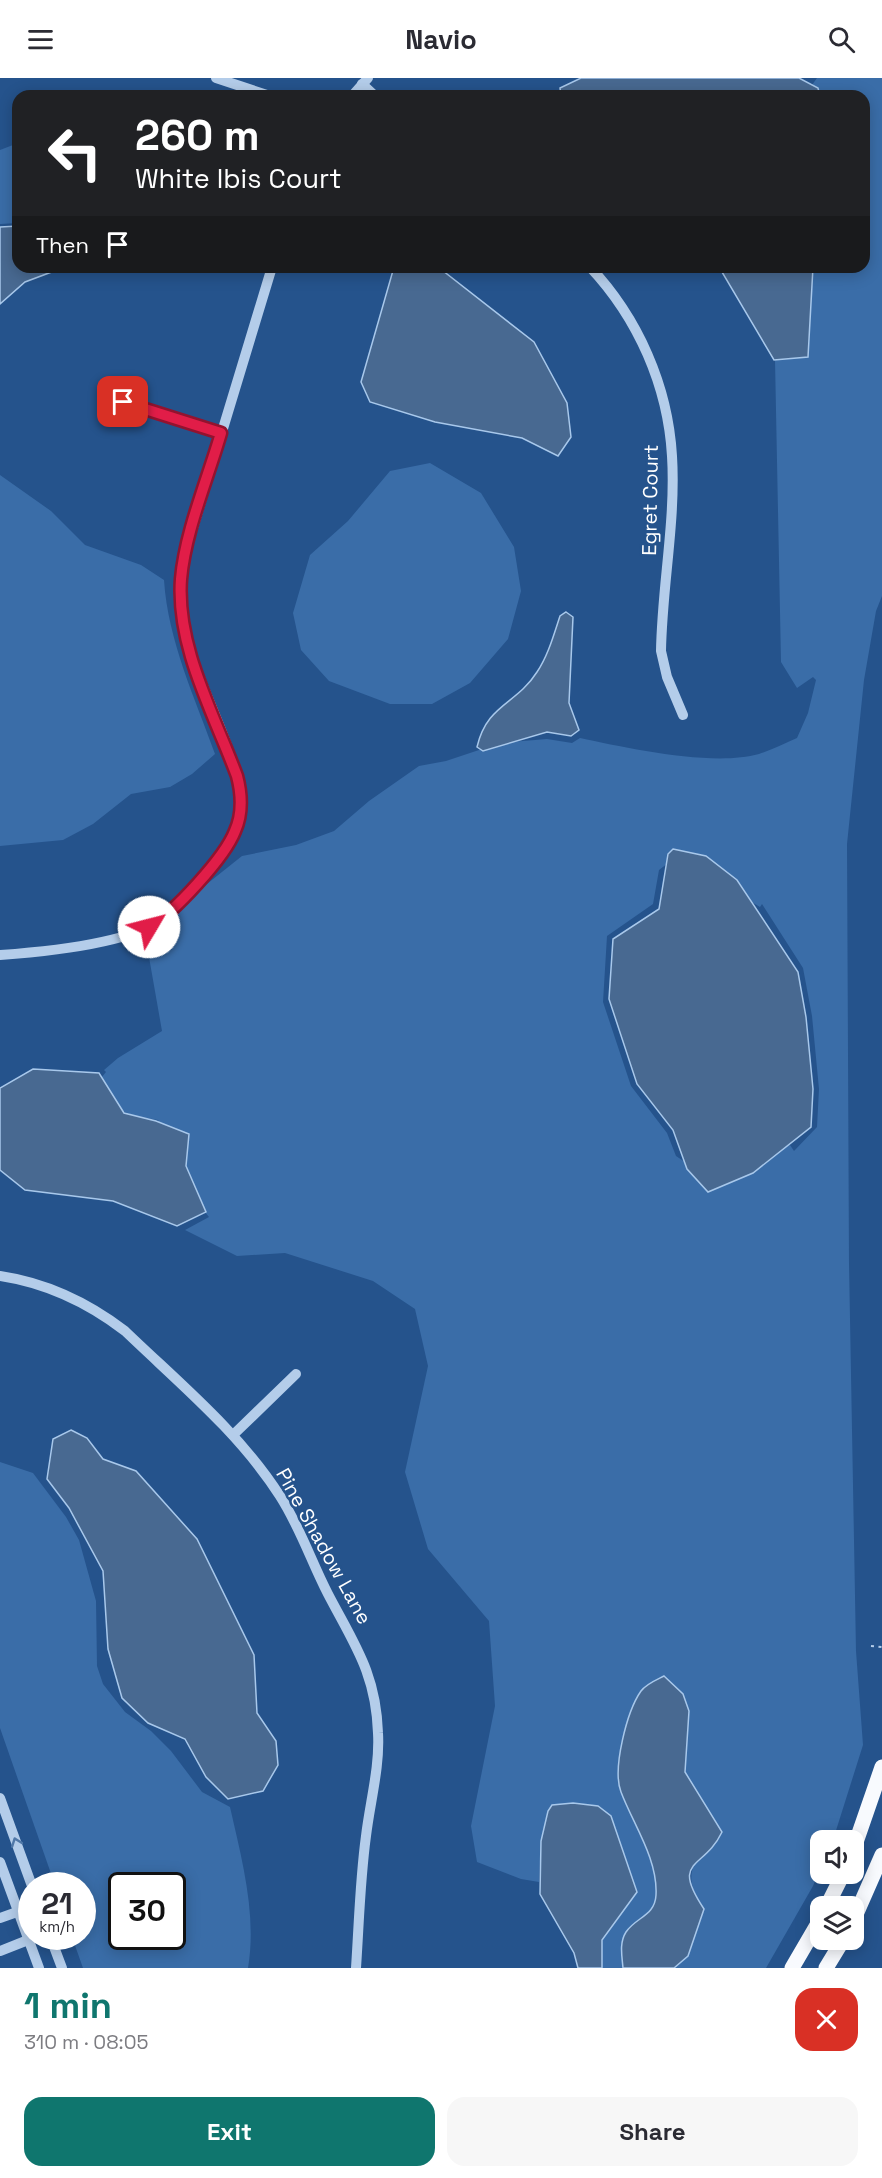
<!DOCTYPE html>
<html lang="en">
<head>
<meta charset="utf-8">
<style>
  body { margin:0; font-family:"Space Grotesk",sans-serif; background:#f7f7f7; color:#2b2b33; height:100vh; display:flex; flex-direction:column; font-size:22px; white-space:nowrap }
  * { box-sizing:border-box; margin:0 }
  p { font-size:20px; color:#7c7c81 }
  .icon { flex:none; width:33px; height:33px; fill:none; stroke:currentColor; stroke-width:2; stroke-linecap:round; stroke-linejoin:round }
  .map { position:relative; height:1890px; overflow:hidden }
  .panel { display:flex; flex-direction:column; background:#fff; flex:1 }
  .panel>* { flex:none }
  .hud { position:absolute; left:12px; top:12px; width:858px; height:183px; border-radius:18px; box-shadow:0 3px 15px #0003; background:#202124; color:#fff; overflow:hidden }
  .buttons { position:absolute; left:810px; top:1752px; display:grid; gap:12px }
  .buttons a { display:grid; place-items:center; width:54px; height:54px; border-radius:12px; background:#fff; box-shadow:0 3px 15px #0003; font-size:30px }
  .speed { position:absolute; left:18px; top:1794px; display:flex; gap:12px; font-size:30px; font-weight:700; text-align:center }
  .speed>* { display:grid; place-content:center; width:78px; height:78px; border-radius:50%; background:#fff; box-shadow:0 3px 15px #0003; line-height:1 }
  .speed small { font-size:15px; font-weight:400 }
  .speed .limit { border:3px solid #111; border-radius:9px; background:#fff; color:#111 }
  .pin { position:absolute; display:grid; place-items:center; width:51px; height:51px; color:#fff; margin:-26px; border-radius:12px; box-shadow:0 3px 9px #0006 }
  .me { position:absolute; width:66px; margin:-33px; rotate:53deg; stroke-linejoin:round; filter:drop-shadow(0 0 4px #0008) }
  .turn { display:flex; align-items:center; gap:21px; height:126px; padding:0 24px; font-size:27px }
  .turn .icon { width:78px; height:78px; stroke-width:2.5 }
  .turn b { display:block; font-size:42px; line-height:51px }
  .then { display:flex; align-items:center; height:57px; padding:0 24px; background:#0003; gap:12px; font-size:22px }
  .round { display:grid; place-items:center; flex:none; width:63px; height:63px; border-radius:18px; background:#f7f7f7 }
  .overview { display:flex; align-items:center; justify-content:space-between; height:102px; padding:0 24px }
  h1 { font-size:36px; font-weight:700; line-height:45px; color:#0f766e }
  .button { display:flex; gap:12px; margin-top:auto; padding:12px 24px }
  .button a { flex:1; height:69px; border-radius:18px; background:#0f766e; color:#fff; font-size:24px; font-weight:700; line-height:69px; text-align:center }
  .button a+a { background:#f7f7f7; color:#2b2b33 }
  header { display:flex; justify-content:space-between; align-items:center; height:78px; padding:0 24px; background:#fff; font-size:27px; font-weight:700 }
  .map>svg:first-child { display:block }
  .green { fill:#3a6da8; fill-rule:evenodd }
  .water { fill:#486991; stroke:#a8c8eb; stroke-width:1.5 }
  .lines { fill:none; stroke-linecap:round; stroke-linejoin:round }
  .path { stroke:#b4cdea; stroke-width:2; stroke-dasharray:3 4.5; stroke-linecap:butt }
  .minor { stroke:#b4cdea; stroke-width:10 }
  .major { stroke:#f8fafe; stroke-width:15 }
  .oneway { stroke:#5078a8 }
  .route-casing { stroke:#92132f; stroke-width:15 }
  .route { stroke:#e11d48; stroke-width:10 }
  .labels { text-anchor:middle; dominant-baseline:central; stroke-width:5; stroke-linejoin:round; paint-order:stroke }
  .street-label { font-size:20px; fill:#fff; stroke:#25538c }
</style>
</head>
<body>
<header><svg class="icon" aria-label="menu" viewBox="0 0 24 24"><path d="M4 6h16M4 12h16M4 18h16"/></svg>Navio<svg class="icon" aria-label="search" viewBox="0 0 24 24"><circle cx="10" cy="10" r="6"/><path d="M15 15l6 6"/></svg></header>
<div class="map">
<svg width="882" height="1890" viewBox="0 0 882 1890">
  <rect width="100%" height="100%" fill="#25538c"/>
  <g class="green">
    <path d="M817 0H882V518L876 533 864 602 847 766 849 1185 856 1573 863 1667 833 1762H820V1791L813 1808 766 1890H669L702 1828C678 1792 699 1781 720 1751L696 1712 683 1701 664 1598C657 1602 646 1606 641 1613 627 1632 612 1691 621 1714 633 1746 658 1780 656 1817 655 1838 636 1839 626 1854 619 1865 622 1878 623 1890H602V1862L548 1733 541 1763 539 1804 521 1801 477 1784 471 1748 495 1628 489 1543 428 1471 405 1394 428 1288 415 1231 373 1203 285 1175 237 1178 185 1152 209 1139 200 1128 158 1042 135 1038 110 1028 101 1000 106 994 104 992 118 980 162 953 146 862 173 833 242 778 296 767 334 753 369 723 419 688 446 683 500 665 547 661 572 665 580 660C627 670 713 689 759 676 772 672 785 665 797 660L808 635 816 602 813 599 797 610 781 584 775 282 794 280 808 267 813 189H864V18H820L818 10 812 7ZM676 779 760 829 762 826 803 890 812 938 819 1011 817 1049 794 1073 790 1067 685 1084 676 1078 667 1055 631 1008 603 924 607 858 653 826 659 792Z"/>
    <polygon points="13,67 18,67 18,145 0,146 0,72"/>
    <polygon points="430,385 481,415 514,469 521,513 508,561 470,605 432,626 390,626 329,603 301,572 293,535 310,477 348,443 390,393"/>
    <path d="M0 397 51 433 85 467 141 487 164 502C168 563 195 620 215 676L192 696 170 709 131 716 93 746 63 762 0 768Z"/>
    <path d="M0 1384 33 1395 66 1439 79 1462 96 1523 97 1588 103 1606 125 1634 151 1653 171 1673 202 1714 230 1729C242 1782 257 1837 248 1890H83L72 1859 82 1858V1808L55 1807 0 1650ZM122 1808H172V1858H122Z"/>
  </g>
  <g class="water">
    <polygon points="581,0 799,0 818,10 820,18 561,18 560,10"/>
    <polygon points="18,148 18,189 65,189 25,204 0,226 0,149"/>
    <polygon points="394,189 438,189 534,264 567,325 571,359 558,378 522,360 435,344 370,324 361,304"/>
    <polygon points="719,189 813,189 808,279 774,282"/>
    <path d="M566 534 573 539 569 625 579 652 571 658 547 654 483 673 477 669C487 626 516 627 537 594 548 578 554 556 560 538Z"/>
    <polygon points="673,771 706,778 737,802 798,894 806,939 813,1011 811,1049 753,1095 708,1114 687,1091 673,1052 637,1006 609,921 613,861 659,831 668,776"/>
    <polygon points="33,991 99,995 124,1035 156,1043 189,1056 186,1088 206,1134 177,1148 113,1123 25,1112 0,1092 0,1010"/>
    <polygon points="71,1352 87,1360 103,1381 136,1393 197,1461 254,1577 257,1635 276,1663 278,1687 263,1713 228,1721 206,1699 185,1661 148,1645 122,1620 108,1571 103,1493 69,1430 47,1401 53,1361"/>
    <path d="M664 1598 683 1616 689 1633 685 1694 722 1754C704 1792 670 1780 704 1831L688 1878 674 1890H623C622 1878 619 1865 626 1854 636 1839 655 1838 656 1817 658 1781 633 1746 621 1714 612 1691 627 1633 641 1613 646 1606 656 1602 664 1598Z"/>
    <polygon points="573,1725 598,1728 611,1738 637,1814 602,1862 602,1890 578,1890 574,1875 540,1816 541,1763 548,1733 552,1727"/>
  </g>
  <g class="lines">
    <polyline class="path" points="871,1568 882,1569"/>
    <g class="minor">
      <polyline points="216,0 270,18"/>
      <polyline points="362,6 375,18"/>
      <polyline points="352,18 368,0"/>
      <path d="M590 189C638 240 668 308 672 378 676 442 662 508 661 573L667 599 683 637"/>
      <polyline points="104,318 221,355"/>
      <path d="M0 877C42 874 127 866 161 842 179 829 193 809 208 792 229 766 243 745 240 710 219 621 163 564 188 466L272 189"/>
      <path d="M0 1198C47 1205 87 1224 125 1253 179 1305 239 1354 280 1418 300 1449 311 1483 328 1516 354 1566 376 1595 378 1655 380 1689 370 1724 366 1758 360 1802 359 1846 356 1890"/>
      <polyline points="233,1357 296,1296"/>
      <polyline points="0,1720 32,1808"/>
      <polyline points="0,1784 39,1890"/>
      <polyline points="0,1840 17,1834 32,1838"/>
      <polyline points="50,1858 62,1890"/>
      <polyline points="0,1873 28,1862 32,1858"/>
    </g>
    <g class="major">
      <polyline points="854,1770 882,1689"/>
      <polyline points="827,1828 843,1796"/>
      <polyline points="854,1841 882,1777"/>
      <polyline points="792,1890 820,1842"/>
      <polyline points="826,1890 843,1862"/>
    </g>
  </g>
  <defs><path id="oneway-chevron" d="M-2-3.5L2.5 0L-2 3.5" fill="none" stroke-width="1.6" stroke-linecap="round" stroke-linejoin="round" transform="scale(1.5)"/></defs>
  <use class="oneway" href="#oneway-chevron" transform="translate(16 1764) rotate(-110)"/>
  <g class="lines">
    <g class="route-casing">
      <path id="route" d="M123 324 221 355C208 400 185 454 181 501 176 569 214 636 237 698 242 717 243 735 235 753 225 779 174 835 149 849"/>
    </g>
    <use href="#route" class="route"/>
  </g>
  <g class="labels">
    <g class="street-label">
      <text transform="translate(650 422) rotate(-89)">Egret Court</text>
      <text transform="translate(324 1468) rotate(61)">Pine Shadow Lane</text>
    </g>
  </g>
</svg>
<div class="buttons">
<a><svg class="icon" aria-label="sound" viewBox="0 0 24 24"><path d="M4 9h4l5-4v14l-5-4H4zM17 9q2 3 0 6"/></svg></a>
<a><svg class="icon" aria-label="layers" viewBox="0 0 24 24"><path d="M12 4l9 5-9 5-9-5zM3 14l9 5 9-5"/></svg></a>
</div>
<div class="speed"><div>21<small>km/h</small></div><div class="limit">30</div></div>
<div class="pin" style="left:123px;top:324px;background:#d93025"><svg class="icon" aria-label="arrive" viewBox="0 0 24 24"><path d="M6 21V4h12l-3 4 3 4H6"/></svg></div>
<svg class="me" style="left:149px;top:849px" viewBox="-20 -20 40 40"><circle r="19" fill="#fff"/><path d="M0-13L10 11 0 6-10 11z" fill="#e11d48"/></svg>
<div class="hud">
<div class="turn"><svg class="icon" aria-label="left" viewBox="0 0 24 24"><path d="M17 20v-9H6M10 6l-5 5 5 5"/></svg><div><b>260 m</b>White Ibis Court</div></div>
<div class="then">Then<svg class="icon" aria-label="arrive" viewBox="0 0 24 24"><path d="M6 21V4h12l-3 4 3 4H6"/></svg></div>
</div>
</div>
<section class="panel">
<div class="overview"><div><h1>1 min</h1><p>310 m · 08:05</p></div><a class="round" style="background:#d93025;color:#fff"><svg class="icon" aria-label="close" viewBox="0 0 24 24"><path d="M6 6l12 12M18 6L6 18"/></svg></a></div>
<div class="button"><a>Exit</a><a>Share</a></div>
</section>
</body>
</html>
